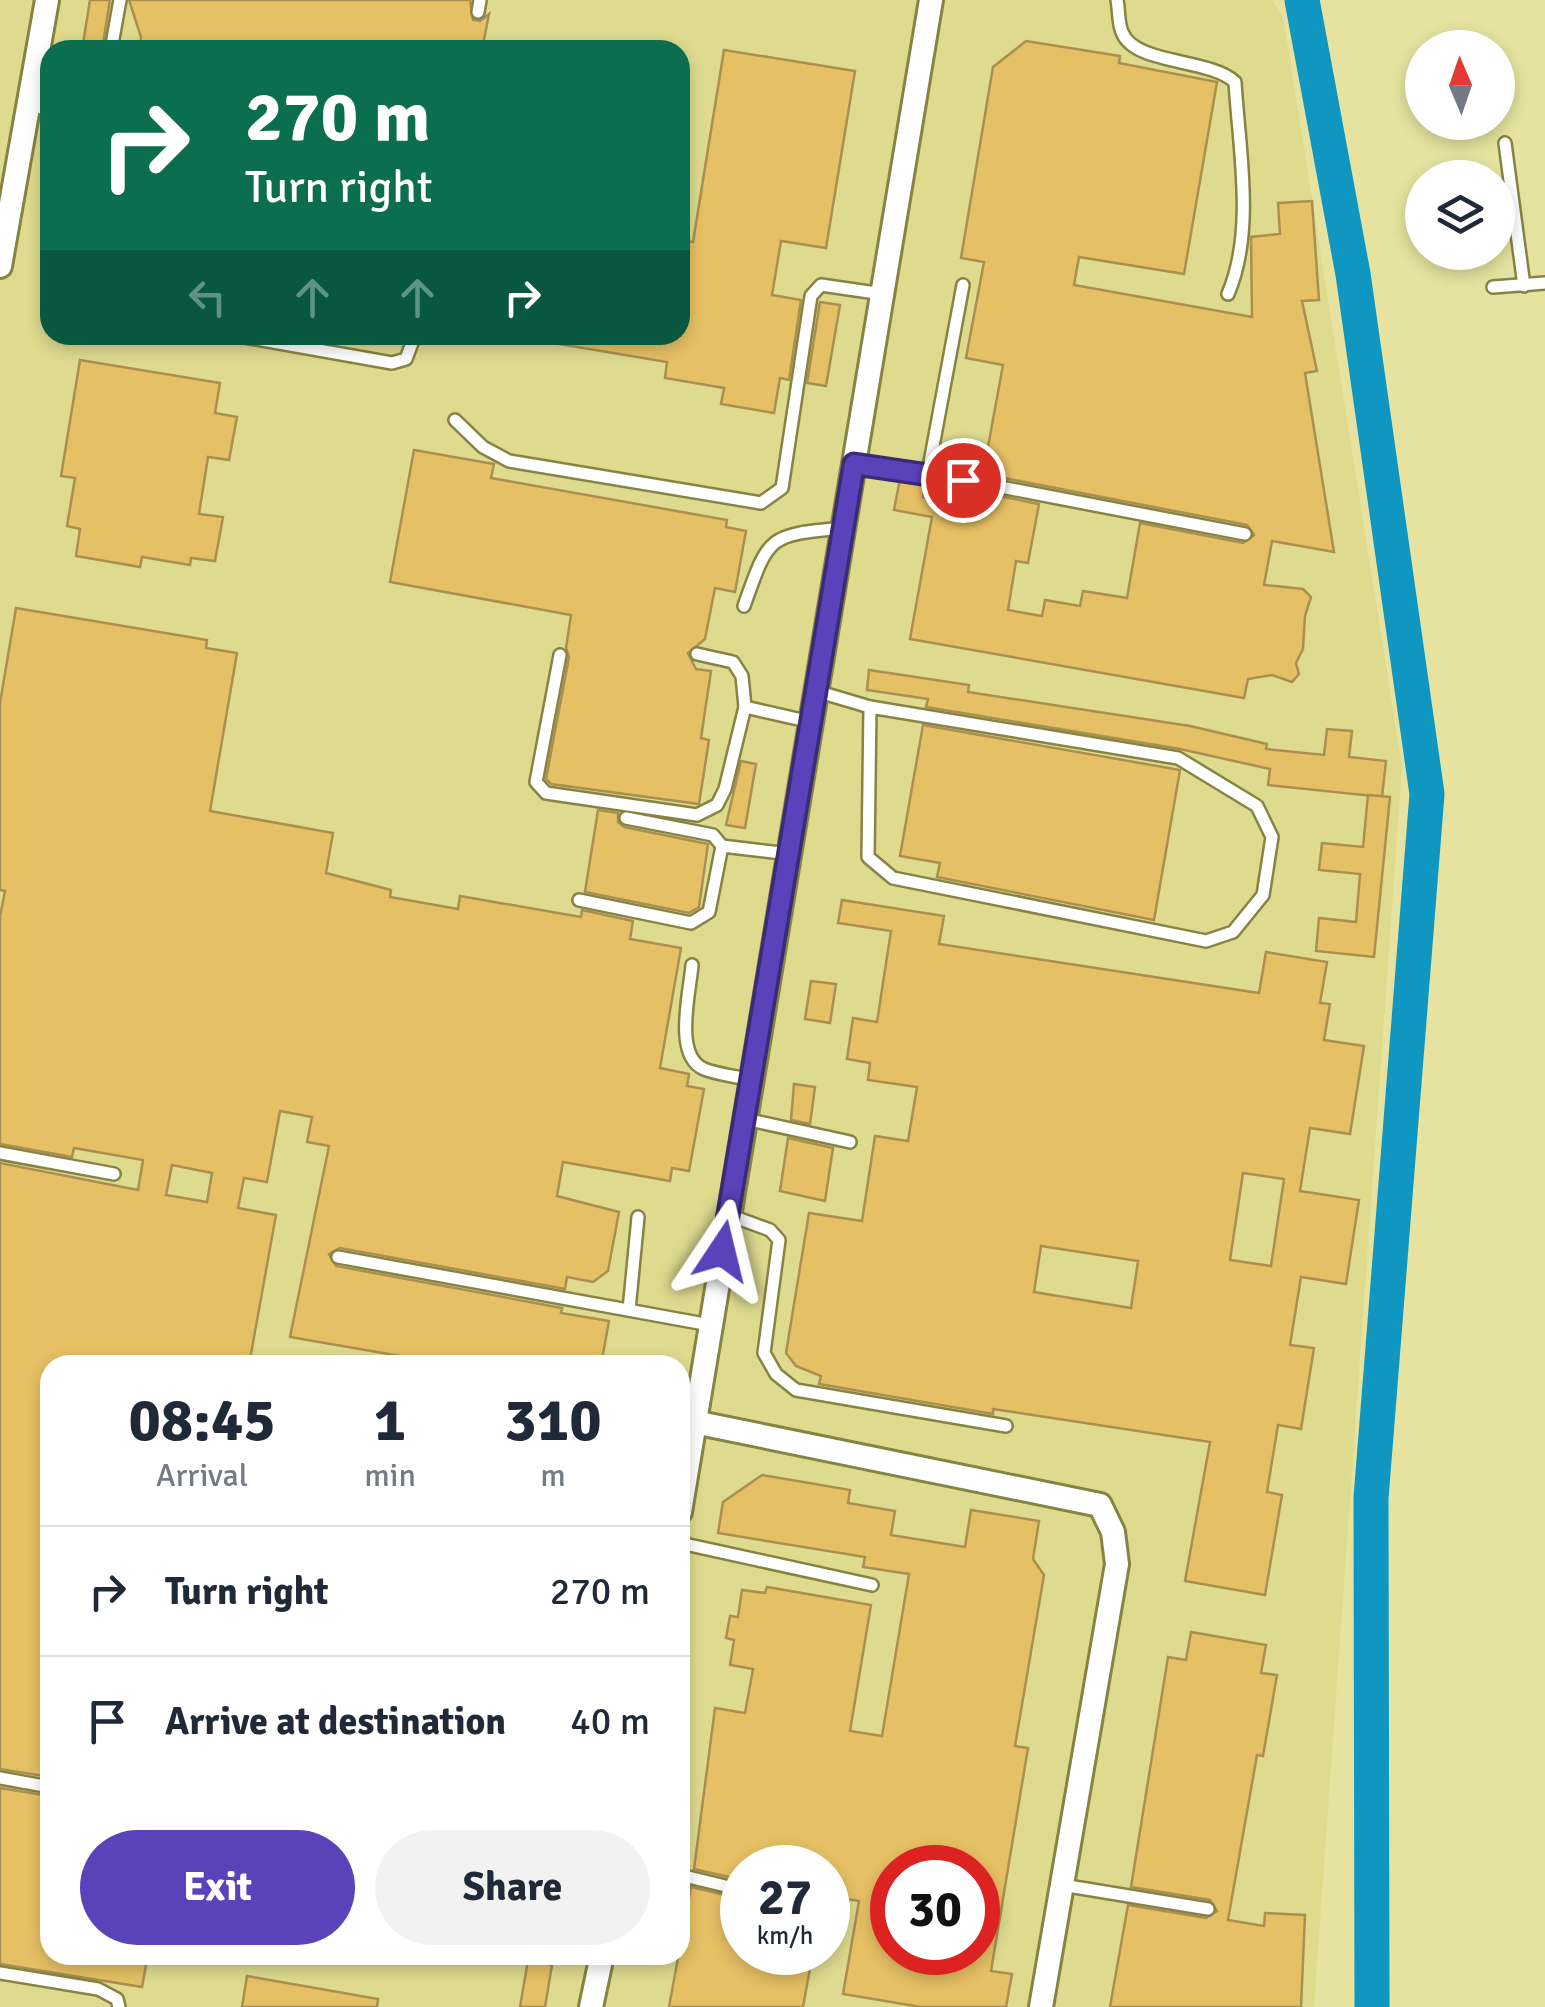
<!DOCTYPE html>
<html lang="en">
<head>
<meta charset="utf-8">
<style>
  body { margin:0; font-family:Signika,sans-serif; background:#f2f2f3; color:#1f2937; height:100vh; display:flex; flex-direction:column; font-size:38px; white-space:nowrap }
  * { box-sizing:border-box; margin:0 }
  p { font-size:32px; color:#747a83 }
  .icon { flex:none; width:55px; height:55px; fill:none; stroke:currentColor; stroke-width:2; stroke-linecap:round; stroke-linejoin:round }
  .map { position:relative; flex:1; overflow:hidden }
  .sheet { position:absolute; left:40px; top:1355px; width:650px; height:610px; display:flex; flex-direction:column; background:#fff; border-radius:30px; box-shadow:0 5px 15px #0003 }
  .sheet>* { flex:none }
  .guide { position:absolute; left:40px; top:40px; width:650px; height:305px; border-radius:30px; box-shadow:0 5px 15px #0003; background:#0b6e4f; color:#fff; overflow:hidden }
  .needle { width:65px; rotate:358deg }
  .buttons { position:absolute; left:1405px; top:30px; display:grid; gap:20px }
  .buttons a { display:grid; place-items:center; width:110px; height:110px; border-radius:50%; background:#fff; box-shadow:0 5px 15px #0003; font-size:50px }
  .speed { position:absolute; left:720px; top:1845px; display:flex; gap:20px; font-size:50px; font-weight:700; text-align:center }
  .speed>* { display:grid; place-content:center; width:130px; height:130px; border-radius:50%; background:#fff; box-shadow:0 5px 15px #0003; line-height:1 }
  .speed small { font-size:25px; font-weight:400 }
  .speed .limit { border:15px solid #d22; background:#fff; color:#111 }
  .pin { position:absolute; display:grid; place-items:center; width:85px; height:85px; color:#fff; margin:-42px; border:5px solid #fff; border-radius:50%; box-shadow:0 2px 10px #0007 }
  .me { position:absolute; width:110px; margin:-55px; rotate:10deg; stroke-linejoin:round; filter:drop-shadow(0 0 8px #0008) }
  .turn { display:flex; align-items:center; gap:35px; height:210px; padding:0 40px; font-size:45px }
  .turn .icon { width:130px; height:130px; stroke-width:2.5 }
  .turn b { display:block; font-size:70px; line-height:85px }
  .lanes { display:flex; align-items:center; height:95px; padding:0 40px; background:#0003; justify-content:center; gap:50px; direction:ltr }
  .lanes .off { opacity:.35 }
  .eta { display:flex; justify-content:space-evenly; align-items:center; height:170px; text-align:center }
  .eta b { font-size:60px; font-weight:700; line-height:70px }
  .cta { display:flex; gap:20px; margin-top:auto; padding:20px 40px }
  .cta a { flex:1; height:115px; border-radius:60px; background:#5a42ba; color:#fff; font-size:40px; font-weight:700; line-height:115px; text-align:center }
  .cta a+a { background:#f2f2f3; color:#1f2937 }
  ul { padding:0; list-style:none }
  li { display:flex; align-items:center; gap:30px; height:130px; padding:0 40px; border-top:2px solid #e0e1e3 }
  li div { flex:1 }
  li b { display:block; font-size:38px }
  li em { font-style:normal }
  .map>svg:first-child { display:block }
  .built { fill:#dedb8f; fill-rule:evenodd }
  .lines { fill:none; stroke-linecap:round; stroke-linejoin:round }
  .river { stroke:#0f97c1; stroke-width:35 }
  .building { fill:#e6c064; stroke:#aa8f51; stroke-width:2.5; fill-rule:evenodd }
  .lane-casing { stroke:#868442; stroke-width:16 }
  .street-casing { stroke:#868442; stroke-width:28 }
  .lane { stroke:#fff; stroke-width:11 }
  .street { stroke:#fff; stroke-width:22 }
  .route-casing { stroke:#3a2b79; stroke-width:25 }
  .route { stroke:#5a42ba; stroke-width:18 }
</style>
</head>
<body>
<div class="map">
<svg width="1545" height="2007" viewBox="0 0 1545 2007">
  <rect width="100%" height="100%" fill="#e5e39f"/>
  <path class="built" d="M0 0H1272L1283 16 1402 766 1314 2007H0ZM50 50H680V335H50ZM50 1365H680V1955H50ZM742 1868H828V1952H742ZM892 1868H978V1952H892Z"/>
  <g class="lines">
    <polyline class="river" points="1302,0 1353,274 1427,794 1371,1498 1372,2007"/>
  </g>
  <g class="building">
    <polygon points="90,0 110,0 102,50 82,50"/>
    <polygon points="129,0 470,0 473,20 480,21 489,14 482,50 139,50 141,37"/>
    <polygon points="1026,41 1120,56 1119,63 1217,82 1184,274 1079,257 1074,285 1252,317 1251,237 1280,234 1278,203 1312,201 1319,300 1302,301 1317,371 1305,373 1334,552 1272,541 1264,585 1303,589 1311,597 1305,616 1303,649 1296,663 1299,674 1292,682 1272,675 1248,679 1244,698 910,639 932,517 894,510 900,479 926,482 923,497 977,507 979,492 1039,504 1028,563 1016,561 1008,610 1042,616 1045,600 1080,606 1083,591 1127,598 1140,523 1243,543 1254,535 1247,525 983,474 1003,365 966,358 984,262 961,258 993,67"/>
    <polygon points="724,50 855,71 826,248 781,241 772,295 801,300 789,380 780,378 774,413 721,404 724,388 665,378 667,362 559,344 560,335 680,335 680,240 693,242"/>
    <polygon points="820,302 840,305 826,386 807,383"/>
    <polygon points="80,360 220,383 215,413 237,417 229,460 208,457 199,514 223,517 215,561 191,558 190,565 142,557 140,567 76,556 80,529 67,526 75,478 61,476"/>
    <polygon points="414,450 494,464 491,478 727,520 726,527 746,531 735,592 715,588 705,639 688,653 696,669 711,671 701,738 709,740 699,804 551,784 546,779 569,657 566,648 571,615 390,582"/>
    <path d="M16 608 207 640 206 648 237 653 210 811 333 833 326 873 391 890 390 897 458 909 460 896 581 917 582 910 633 921 630 939 681 948 660 1068 689 1074 687 1086 704 1089 689 1171 672 1168 670 1181 563 1162 557 1196 619 1212 608 1271 593 1282 567 1277 565 1289 340 1248 329 1254 336 1266 562 1308 561 1313 609 1321 601 1365H452L290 1337 329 1146 307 1142 312 1117 280 1111 267 1182 244 1178 238 1208 276 1215 249 1365H50V1777L0 1769V1163L138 1190 143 1160 74 1148 72 1157 0 1144V916L5 891 0 890V703ZM172 1165 212 1173 207 1202 166 1195Z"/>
    <polygon points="869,670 969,685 968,692 1190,726 1267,744 1266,749 1324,755 1327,729 1352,731 1349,757 1386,761 1382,797 1268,785 1270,769 1180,749 926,707 928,699 867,690"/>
    <polygon points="923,725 1180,770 1154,920 937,877 940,863 900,856"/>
    <polygon points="741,761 756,764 745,828 726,825"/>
    <polygon points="1368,795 1390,797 1374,957 1316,951 1319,918 1356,922 1360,874 1319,870 1322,843 1363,847"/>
    <polygon points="598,810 618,813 618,822 624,827 708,844 699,907 689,913 585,892"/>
    <path d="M842 900 944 916 939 944 1259 993 1266 952 1327 962 1320 1003 1330 1004 1324 1040 1364 1046 1350 1134 1310 1128 1300 1191 1359 1200 1346 1284 1301 1277 1290 1345 1314 1348 1301 1429 1278 1425 1267 1492 1282 1495 1265 1595 1185 1581 1210 1442 993 1409V1414L819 1384 821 1376 796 1366 786 1353 809 1213 862 1221 875 1136 908 1141 917 1087 868 1080 870 1063 847 1059 853 1018 877 1022 891 931 838 923ZM1243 1173 1284 1179 1271 1266 1230 1260ZM1041 1246 1138 1261 1131 1308 1034 1292Z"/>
    <polygon points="811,981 836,984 830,1023 805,1019"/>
    <polygon points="794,1084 815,1087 810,1124 791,1120"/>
    <polygon points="788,1138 833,1148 825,1201 780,1191"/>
    <path d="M762 1475 850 1490 848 1503 895 1511 891 1535 965 1547 971 1510 1039 1521 1033 1559 1044 1575 1015 1746 1028 1748 991 1971 1012 1974 1006 2007H921L843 1994 859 1901 828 1896V1868H742V1880L694 1869 715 1708 745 1713 753 1669 730 1665 734 1640 726 1638 730 1616 738 1617 742 1590 765 1593 767 1587 871 1605 850 1731 882 1736 909 1574 863 1567 865 1557 718 1533 723 1502ZM892 1868H978V1952H892Z"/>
    <polygon points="1191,1632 1266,1645 1261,1673 1277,1675 1263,1756 1257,1755 1228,1920 1264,1926 1265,1913 1305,1915 1301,2007 1110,2007 1128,1905 1206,1918 1217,1911 1210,1900 1131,1887 1168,1657 1186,1660"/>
    <polygon points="0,1788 50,1796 50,1955 148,1955 142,1987 0,1964"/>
    <polygon points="691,1887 742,1899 742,1952 813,1952 803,2007 669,2007"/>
    <polygon points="528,1960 552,1965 545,2007 520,2007"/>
    <polygon points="247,1976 378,1999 377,2007 242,2007"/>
  </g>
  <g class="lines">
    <g class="lane-casing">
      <g id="lane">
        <path d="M1117 0C1119 10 1118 23 1122 32 1134 65 1209 58 1235 82 1239 149 1255 231 1228 294"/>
        <polyline points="478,12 480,0"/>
        <polyline points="111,50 120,0"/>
        <polyline points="29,106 50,109"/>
        <polyline points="1505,143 1524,286"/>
        <polyline points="1493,287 1545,283"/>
        <polyline points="233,335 392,363 406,359 415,335"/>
        <polyline points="455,420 483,447 509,461 761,503 782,488 811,296 821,285 883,294"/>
        <polyline points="854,464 928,473 1245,534"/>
        <polyline points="928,473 963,285"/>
        <path d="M744 606C769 535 768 535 843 528"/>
        <polyline points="697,654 733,662 742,676 745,707 811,722"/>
        <polyline points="560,655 536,782 546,793 697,815 717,805 725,789 745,707"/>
        <polyline points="816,691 870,707"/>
        <polygon points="870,707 1178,758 1257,806 1272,837 1263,895 1233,932 1206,941 893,878 868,857"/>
        <polyline points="626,818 713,835 722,846"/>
        <polyline points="579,900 691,923 709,912 722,846 789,854"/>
        <path d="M692 965C690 992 673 1056 704 1069 719 1075 736 1076 751 1080"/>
        <polyline points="745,1119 850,1142"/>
        <polyline points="0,1153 114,1174"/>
        <polyline points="729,1215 770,1230 779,1240 764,1353 776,1374 796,1390 1006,1426"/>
        <polyline points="338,1257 710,1325"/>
        <polyline points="629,1310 638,1217"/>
        <polyline points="680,1543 872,1585"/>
        <polyline points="0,1778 50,1787"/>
        <polyline points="680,1875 742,1890"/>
        <polyline points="1062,1885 1208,1909"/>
        <polyline points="0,1973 98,1989 117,1999 119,2007"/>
      </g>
    </g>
    <g class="street-casing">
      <g id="street">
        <polyline points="0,266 47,0"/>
        <polyline points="694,1422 1100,1505 1113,1532 1117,1564 1041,2007"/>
        <polyline points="680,1512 931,0"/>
        <polyline points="591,2007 602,1955"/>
      </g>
    </g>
    <use href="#lane" class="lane"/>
    <use href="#street" class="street"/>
  </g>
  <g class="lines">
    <g class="route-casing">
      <polyline id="route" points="722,1251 854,464 963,480"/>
    </g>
    <use href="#route" class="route"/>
  </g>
</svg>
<div class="buttons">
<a><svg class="needle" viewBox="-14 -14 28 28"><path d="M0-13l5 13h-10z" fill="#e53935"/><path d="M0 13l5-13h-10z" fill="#747a83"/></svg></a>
<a><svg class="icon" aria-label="layers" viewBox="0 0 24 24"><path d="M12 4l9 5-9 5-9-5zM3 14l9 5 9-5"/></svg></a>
</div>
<div class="speed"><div>27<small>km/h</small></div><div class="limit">30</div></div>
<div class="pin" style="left:963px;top:480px;background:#d93025"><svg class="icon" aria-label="arrive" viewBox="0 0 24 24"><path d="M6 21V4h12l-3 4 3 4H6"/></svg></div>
<svg class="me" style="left:722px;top:1251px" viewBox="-20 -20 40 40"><path d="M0-17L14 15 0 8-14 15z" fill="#5a42ba" stroke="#fff" stroke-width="4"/></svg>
<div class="guide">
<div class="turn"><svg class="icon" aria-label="right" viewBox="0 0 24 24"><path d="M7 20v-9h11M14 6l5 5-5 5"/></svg><div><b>270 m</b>Turn right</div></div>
<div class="lanes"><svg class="icon off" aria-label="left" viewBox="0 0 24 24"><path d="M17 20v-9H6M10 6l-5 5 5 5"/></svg><svg class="icon off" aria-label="ahead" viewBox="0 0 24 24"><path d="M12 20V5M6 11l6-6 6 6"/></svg><svg class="icon off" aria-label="ahead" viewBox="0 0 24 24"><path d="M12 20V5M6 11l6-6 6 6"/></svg><svg class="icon" aria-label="right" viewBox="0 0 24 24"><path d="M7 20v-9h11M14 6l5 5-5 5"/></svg></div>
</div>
<section class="sheet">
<div class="eta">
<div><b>08:45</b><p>Arrival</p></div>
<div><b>1</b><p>min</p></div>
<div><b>310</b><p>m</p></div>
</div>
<ul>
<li><svg class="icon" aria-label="right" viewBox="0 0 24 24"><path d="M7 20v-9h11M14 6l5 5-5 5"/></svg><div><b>Turn right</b></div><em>270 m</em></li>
<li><svg class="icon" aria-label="arrive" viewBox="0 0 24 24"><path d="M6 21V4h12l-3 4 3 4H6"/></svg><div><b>Arrive at destination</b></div><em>40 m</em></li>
</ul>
<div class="cta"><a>Exit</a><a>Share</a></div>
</section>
</div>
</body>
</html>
